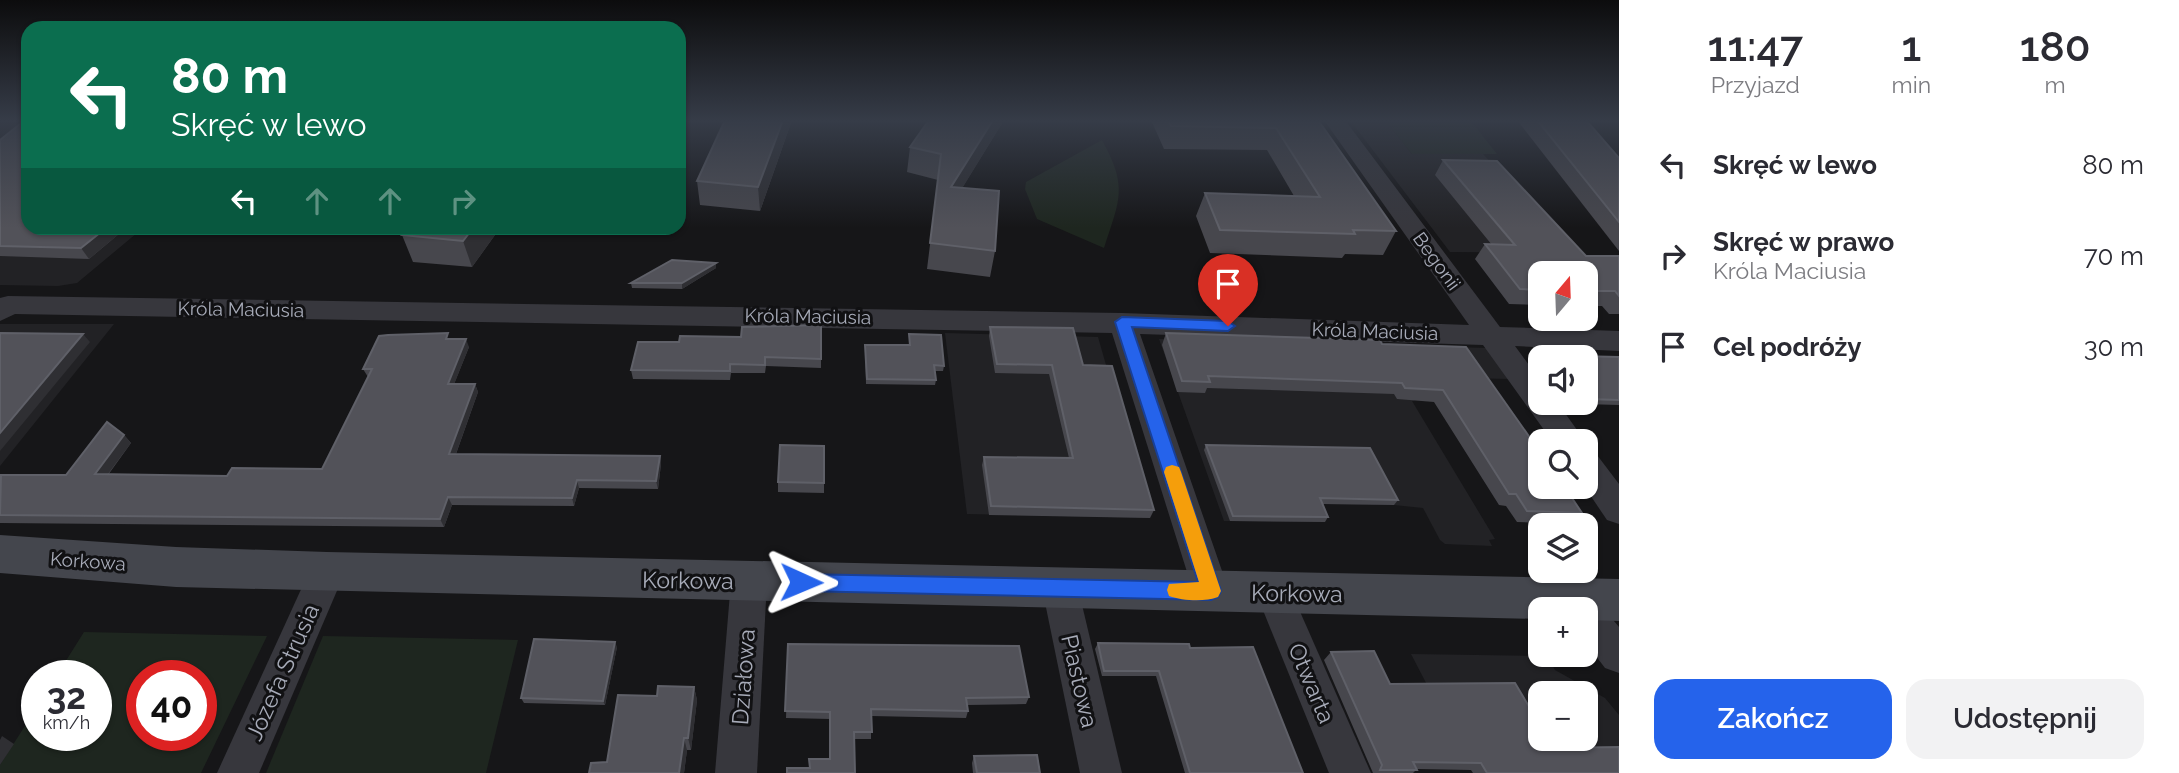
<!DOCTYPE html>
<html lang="pl">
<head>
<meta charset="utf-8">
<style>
  body { margin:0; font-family:Raleway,sans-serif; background:#f2f2f3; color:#2b2b33; height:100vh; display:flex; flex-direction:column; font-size:26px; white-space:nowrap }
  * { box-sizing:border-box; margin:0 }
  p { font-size:23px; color:#7c7c81 }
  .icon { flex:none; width:38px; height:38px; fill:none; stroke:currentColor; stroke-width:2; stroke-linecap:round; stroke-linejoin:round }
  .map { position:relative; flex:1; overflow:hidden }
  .drawer { display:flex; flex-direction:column; background:#fff; width:560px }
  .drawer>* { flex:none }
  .guide { position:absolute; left:21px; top:21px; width:665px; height:214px; border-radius:21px; box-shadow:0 2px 5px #0004; background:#0b6e4f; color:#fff; overflow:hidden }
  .needle { width:46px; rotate:19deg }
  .tools { position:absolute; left:1528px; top:261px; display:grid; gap:14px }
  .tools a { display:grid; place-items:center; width:70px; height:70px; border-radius:14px; background:#fff; box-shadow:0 2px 5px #0004; font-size:35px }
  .speed { position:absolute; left:21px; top:660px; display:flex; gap:14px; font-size:35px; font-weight:700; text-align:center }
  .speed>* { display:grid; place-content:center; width:91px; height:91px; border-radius:50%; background:#fff; box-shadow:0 2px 5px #0004; line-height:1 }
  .speed small { font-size:18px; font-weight:400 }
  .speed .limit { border:10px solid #d22; background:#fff; color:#111 }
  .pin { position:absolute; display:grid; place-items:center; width:60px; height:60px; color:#fff; margin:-72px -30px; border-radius:50% 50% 50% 0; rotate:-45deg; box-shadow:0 0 7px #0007 }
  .pin .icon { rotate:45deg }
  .me { position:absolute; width:77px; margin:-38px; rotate:91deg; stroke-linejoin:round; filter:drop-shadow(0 0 5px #0008) }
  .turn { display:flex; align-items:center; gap:24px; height:147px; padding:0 35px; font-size:32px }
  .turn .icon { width:91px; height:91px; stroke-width:2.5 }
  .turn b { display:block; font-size:49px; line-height:60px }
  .lanes { display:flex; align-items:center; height:66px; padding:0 35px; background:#0003; justify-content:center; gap:35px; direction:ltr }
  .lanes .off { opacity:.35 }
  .eta { display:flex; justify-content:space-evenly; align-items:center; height:119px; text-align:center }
  .eta b { font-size:42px; font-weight:600; line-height:49px }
  .action { display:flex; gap:14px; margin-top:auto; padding:14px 35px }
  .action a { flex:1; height:80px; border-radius:21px; background:#2563eb; color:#fff; font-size:28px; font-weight:600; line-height:80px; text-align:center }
  .action a+a { background:#f2f2f3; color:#2b2b33 }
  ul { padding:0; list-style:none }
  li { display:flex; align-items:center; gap:21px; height:91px; padding:0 35px }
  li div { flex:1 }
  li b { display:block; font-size:26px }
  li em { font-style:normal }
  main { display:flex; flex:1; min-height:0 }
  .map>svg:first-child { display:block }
  .built { fill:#222225; fill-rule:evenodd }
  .green { fill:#1e261f; fill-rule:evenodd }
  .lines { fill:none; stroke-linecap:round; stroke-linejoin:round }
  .street { fill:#37373d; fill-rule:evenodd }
  .secondary { fill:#44464d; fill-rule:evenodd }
  .wall { fill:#47474d }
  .shaded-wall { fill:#2f2f33 }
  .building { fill:#525259; stroke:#5f6068; stroke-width:2 }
  .route { fill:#2563eb; stroke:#184099; stroke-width:2 }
  .slow { fill:#f59e0b }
  .labels { text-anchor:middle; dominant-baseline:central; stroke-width:6; stroke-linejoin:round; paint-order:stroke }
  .street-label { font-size:19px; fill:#a7abb8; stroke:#111113 }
  .near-street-label { font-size:23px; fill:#a7abb8; stroke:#111113 }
</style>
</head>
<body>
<main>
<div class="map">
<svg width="1619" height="773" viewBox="0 0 1619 773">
  <rect width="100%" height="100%" fill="#161618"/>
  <g class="built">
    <polygon points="0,120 28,120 28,228 143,228 77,283 58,286 0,285"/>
    <polygon points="1350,120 1385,120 1412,154 1483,154 1574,253 1450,252"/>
    <polygon points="0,324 114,324 0,466"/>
    <polygon points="945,333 1098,337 1150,518 967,514"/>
    <polygon points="1159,339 1488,348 1510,379 1419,377 1416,400 1412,401 1495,539 1489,540 1492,546 1445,544 1440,540 1423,508 1394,505 1317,504 1325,522 1224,521"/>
    <path d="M1411 654 1547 656 1555 670 1605 698 1619 715V773H1473ZM1540 693H1586V738H1540Z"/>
  </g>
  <g class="green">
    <polygon points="1385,120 1470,120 1497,154 1412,154"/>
    <path d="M1102 140C1128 187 1120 199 1104 248L1037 219 1025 189 1026 182Z"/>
    <path d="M84 632 267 636 201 773H0V765L37 707V735H96V676L57 675ZM142 676H201V735H142Z"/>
    <polygon points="323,636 518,640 486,773 266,773"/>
  </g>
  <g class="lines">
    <g class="street">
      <polygon points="1324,120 1345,120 1500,327 1619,331 1619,351 1515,346 1540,380 1540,402 1557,402 1585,441 1552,441 1483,345 1140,334 1229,591 1224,602 1211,607 1198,602 1193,591 1112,333 15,314 0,321 0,298 8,296 1122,313 1469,325"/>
      <polygon points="1586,451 1597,455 1619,484 1619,524 1607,520 1584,486"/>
      <polygon points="327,557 340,561 345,572 259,773 217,773 314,561"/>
      <polygon points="749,565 762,570 767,581 757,773 715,773 731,581 736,570"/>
      <polygon points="1060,572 1073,577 1078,588 1122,773 1080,773 1042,588 1047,577"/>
      <polygon points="1274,577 1287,582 1371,773 1329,773 1256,593 1261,582"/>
      <polygon points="1586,598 1599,603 1619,627 1619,673 1605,668 1586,643 1586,609 1570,609 1573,603"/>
    </g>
    <polygon class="secondary" points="0,535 176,547 327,552 1619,579 1619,621 1586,620 1586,609 1540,609 1540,619 176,587 0,573"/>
  </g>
  <g class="wall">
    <polygon points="725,120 792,120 760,211 700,205 697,181"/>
    <polygon points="1004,120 962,188 995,251 990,277 927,269 938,180 907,172 910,147"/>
    <polygon points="1151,120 1318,120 1396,231 1383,255 1345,254 1342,258 1210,253 1196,216 1205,193 1294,196 1267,150 1164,149"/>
    <polygon points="1517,120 1586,120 1619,158 1619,251"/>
    <polygon points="0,140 28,228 126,228 89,259 0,256"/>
    <polygon points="1443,160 1586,256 1619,256 1619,314 1609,314 1602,306 1586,306 1586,273 1540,273 1540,305 1509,304 1475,259 1485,244 1492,245 1435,175"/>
    <polygon points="500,228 472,267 413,262 402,235"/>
    <polygon points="716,263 716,268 682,289 632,288 631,283"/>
    <polygon points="821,325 821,368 766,366 765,373 731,373 730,380 633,379 631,370 679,342 741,337"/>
    <polygon points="990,327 1083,365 1154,510 1150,518 989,515 982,465 984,457 1069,458 1049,374 995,373 989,336"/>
    <polygon points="1166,333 1382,344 1466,347 1582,513 1571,524 1517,522 1506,506 1499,505 1434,402 1397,399 1394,394 1207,388 1205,393 1177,392 1162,345"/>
    <polygon points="909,334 944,366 943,371 935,371 936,380 935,385 866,384 865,345 909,345"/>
    <polygon points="451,339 469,347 454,384 475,384 478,392 456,454 660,456 661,464 658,489 579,488 574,506 452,505 444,527 0,523 0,476 66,475 124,435 131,443 108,475 227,476 322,469 368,377 363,369"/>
    <polygon points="1533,355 1619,357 1619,405 1583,404 1582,402 1586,402 1586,357 1540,357 1540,378 1529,360"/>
    <polygon points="1206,445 1398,500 1394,505 1322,504 1328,517 1325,522 1230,521 1204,450"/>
    <polygon points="824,446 824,493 778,492 778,482"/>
    <polygon points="1098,643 1190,648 1303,773 1185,773 1156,676 1102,676 1095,649"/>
    <polygon points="788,644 1029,697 1026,704 967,705 968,711 966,718 871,716 871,739 854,739 855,773 809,768 829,759 830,719 786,718"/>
    <polygon points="617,647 605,705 524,703 521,698"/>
    <polygon points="1331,652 1390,684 1619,773 1473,773 1471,770 1417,769 1413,773 1373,773 1324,660"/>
    <polygon points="694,687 697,700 691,750 687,750 684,773 607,762 657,696"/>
    <polygon points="974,756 1040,773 973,773 972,763"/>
  </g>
  <g class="shaded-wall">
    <polygon points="783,120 792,120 760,211 758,187"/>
    <polygon points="993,120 1004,120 947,213 951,187"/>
    <polygon points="106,228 126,228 89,259 81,248"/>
    <polygon points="473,228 500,228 472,267 463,241"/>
    <polygon points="716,263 716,268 682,289 682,283"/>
    <polygon points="83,334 90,342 0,451 0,433"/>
    <polygon points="466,339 469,347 451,392 448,384"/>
    <polygon points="475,384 478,392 453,462 449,454"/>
    <polygon points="124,435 131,443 102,482 95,474"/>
    <polygon points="660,456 661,464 658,489 656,481"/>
    <polygon points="577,480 579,488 574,506 572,498"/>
    <polygon points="448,497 452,505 444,527 440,519"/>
    <polygon points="615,642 617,647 605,705 603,701"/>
    <polygon points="694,687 697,700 691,750 688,738"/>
    <polygon points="2,736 14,744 0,765 0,740"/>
    <polygon points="684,738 687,750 684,773 679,773"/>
  </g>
  <g class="building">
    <polygon points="25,120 28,120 28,228 106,228 81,248 0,246 0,140"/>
    <polygon points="725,120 783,120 758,187 697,181"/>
    <polygon points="929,120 993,120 951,187 999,191 995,251 930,243 941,154 910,147"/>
    <polygon points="1168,120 1318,120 1396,231 1353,230 1355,234 1220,230 1205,193 1320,197 1276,128 1171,126"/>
    <polygon points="1537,120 1586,120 1619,158 1619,222"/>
    <polygon points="1443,160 1497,161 1586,256 1619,256 1619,296 1615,291 1586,291 1586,273 1540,273 1540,290 1520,289 1485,244 1515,245"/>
    <polygon points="408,228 473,228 463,241 402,235"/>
    <polygon points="672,260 716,263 682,283 631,283"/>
    <polygon points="821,325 821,359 765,357 765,365 730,364 730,371 631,370 638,342 679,342 680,336 741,337 742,327"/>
    <polygon points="990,327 1073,328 1083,365 1112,366 1154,510 991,506 984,457 1073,458 1052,365 997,364"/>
    <polygon points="0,333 83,334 0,433"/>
    <polygon points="448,333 446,339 466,339 448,384 475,384 449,454 660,456 656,481 577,480 572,498 448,497 440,519 0,515 1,475 66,475 107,422 124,435 95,474 227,476 232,468 322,469 372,369 363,369 379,336 388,335"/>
    <polygon points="1166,333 1380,340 1382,344 1466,347 1540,452 1540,486 1564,486 1582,513 1527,511 1516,494 1509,494 1443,390 1405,388 1402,383 1208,376 1210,382 1182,381"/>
    <polygon points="909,334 941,335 944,366 934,365 936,380 867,379 865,345 910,345"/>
    <polygon points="1533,355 1619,357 1619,400 1588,399 1586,396 1586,357 1540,357 1540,366"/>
    <polygon points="780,445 824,446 824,483 778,482"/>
    <polygon points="1206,445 1370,448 1398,500 1320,498 1328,517 1233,516"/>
    <polygon points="534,639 615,642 603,701 521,698"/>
    <polygon points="1098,643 1189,644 1190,648 1253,647 1303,773 1190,773 1159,671 1104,671"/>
    <polygon points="788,644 1019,646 1029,697 966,698 968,711 871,709 872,732 854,732 855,773 787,773 787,768 810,768 809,759 830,759 830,712 785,711"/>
    <polygon points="1374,651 1390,684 1515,683 1540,725 1540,738 1548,738 1554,748 1619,747 1619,773 1487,773 1481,763 1413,762 1417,770 1380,770 1382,765 1331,652"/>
    <polygon points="658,686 694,687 688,738 684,738 679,773 589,773 591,763 607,762 618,695 657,696"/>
    <polygon points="1037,755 1040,773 977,773 974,756"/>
  </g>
  <linearGradient id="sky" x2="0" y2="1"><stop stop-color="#0c0c0d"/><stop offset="0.53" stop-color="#363c48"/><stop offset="1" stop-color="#363c48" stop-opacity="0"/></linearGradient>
  <rect width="1619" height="228" fill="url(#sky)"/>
  <polygon class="route" points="1122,317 1228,321 1235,326 1228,331 1132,327 1221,591 1218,597 1211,600 801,591 794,588 791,582 794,576 801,574 1198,582 1115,322"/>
  <path class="slow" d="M1172 465 1179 467 1181 472 1221 591 1218 597C1205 602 1183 601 1169 596L1167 590 1169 584 1199 582 1164 472 1166 467Z"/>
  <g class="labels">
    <g class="street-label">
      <text transform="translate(1437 261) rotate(54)">Begonii</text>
      <text transform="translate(241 309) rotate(1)">Króla Maciusia</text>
      <text transform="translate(808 316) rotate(1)">Króla Maciusia</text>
      <text transform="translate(1375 331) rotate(2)">Króla Maciusia</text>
      <text transform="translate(88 561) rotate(4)">Korkowa</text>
    </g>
    <g class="near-street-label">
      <text transform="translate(688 580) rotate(1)">Korkowa</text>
      <text transform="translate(1297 593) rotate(1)">Korkowa</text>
      <text transform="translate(282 672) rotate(-66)">Józefa Strusia</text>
      <text transform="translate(743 677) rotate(-86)">Działowa</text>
      <text transform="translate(1080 681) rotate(77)">Piastowa</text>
      <text transform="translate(1312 683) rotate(67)">Otwarta</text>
    </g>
  </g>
</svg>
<div class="tools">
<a><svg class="needle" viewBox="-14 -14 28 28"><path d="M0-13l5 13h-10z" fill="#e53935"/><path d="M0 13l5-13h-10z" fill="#7c7c81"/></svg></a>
<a><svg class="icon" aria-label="sound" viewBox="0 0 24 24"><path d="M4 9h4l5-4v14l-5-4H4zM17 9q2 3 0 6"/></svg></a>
<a><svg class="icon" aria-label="search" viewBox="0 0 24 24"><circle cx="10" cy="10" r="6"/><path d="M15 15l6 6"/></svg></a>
<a><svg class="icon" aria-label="layers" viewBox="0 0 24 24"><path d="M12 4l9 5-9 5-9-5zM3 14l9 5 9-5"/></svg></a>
<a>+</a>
<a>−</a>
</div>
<div class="speed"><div>32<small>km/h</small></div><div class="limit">40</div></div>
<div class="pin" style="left:1228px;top:326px;background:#d93025"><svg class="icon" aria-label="arrive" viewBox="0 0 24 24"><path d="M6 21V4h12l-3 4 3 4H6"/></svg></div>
<svg class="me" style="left:801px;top:582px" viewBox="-20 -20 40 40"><path d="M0-17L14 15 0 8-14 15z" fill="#2563eb" stroke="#fff" stroke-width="4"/></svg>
<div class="guide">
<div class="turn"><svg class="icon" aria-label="left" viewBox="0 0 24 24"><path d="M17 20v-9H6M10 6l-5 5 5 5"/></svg><div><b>80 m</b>Skręć w lewo</div></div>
<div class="lanes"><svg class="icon" aria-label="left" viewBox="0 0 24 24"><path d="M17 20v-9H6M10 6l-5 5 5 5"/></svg><svg class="icon off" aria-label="ahead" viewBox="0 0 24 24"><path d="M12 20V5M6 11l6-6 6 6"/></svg><svg class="icon off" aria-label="ahead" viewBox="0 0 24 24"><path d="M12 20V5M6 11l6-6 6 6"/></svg><svg class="icon off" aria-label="right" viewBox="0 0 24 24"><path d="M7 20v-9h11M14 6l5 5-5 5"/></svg></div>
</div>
</div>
<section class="drawer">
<div class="eta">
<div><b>11:47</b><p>Przyjazd</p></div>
<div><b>1</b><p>min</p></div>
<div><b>180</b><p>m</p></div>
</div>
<ul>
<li><svg class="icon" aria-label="left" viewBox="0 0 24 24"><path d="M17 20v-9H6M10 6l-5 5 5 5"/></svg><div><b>Skręć w lewo</b></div><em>80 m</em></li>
<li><svg class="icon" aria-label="right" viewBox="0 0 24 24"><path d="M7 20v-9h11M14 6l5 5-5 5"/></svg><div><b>Skręć w prawo</b><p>Króla Maciusia</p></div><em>70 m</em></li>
<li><svg class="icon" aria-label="arrive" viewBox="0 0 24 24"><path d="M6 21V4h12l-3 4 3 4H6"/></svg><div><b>Cel podróży</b></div><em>30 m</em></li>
</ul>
<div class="action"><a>Zakończ</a><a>Udostępnij</a></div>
</section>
</main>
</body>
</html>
